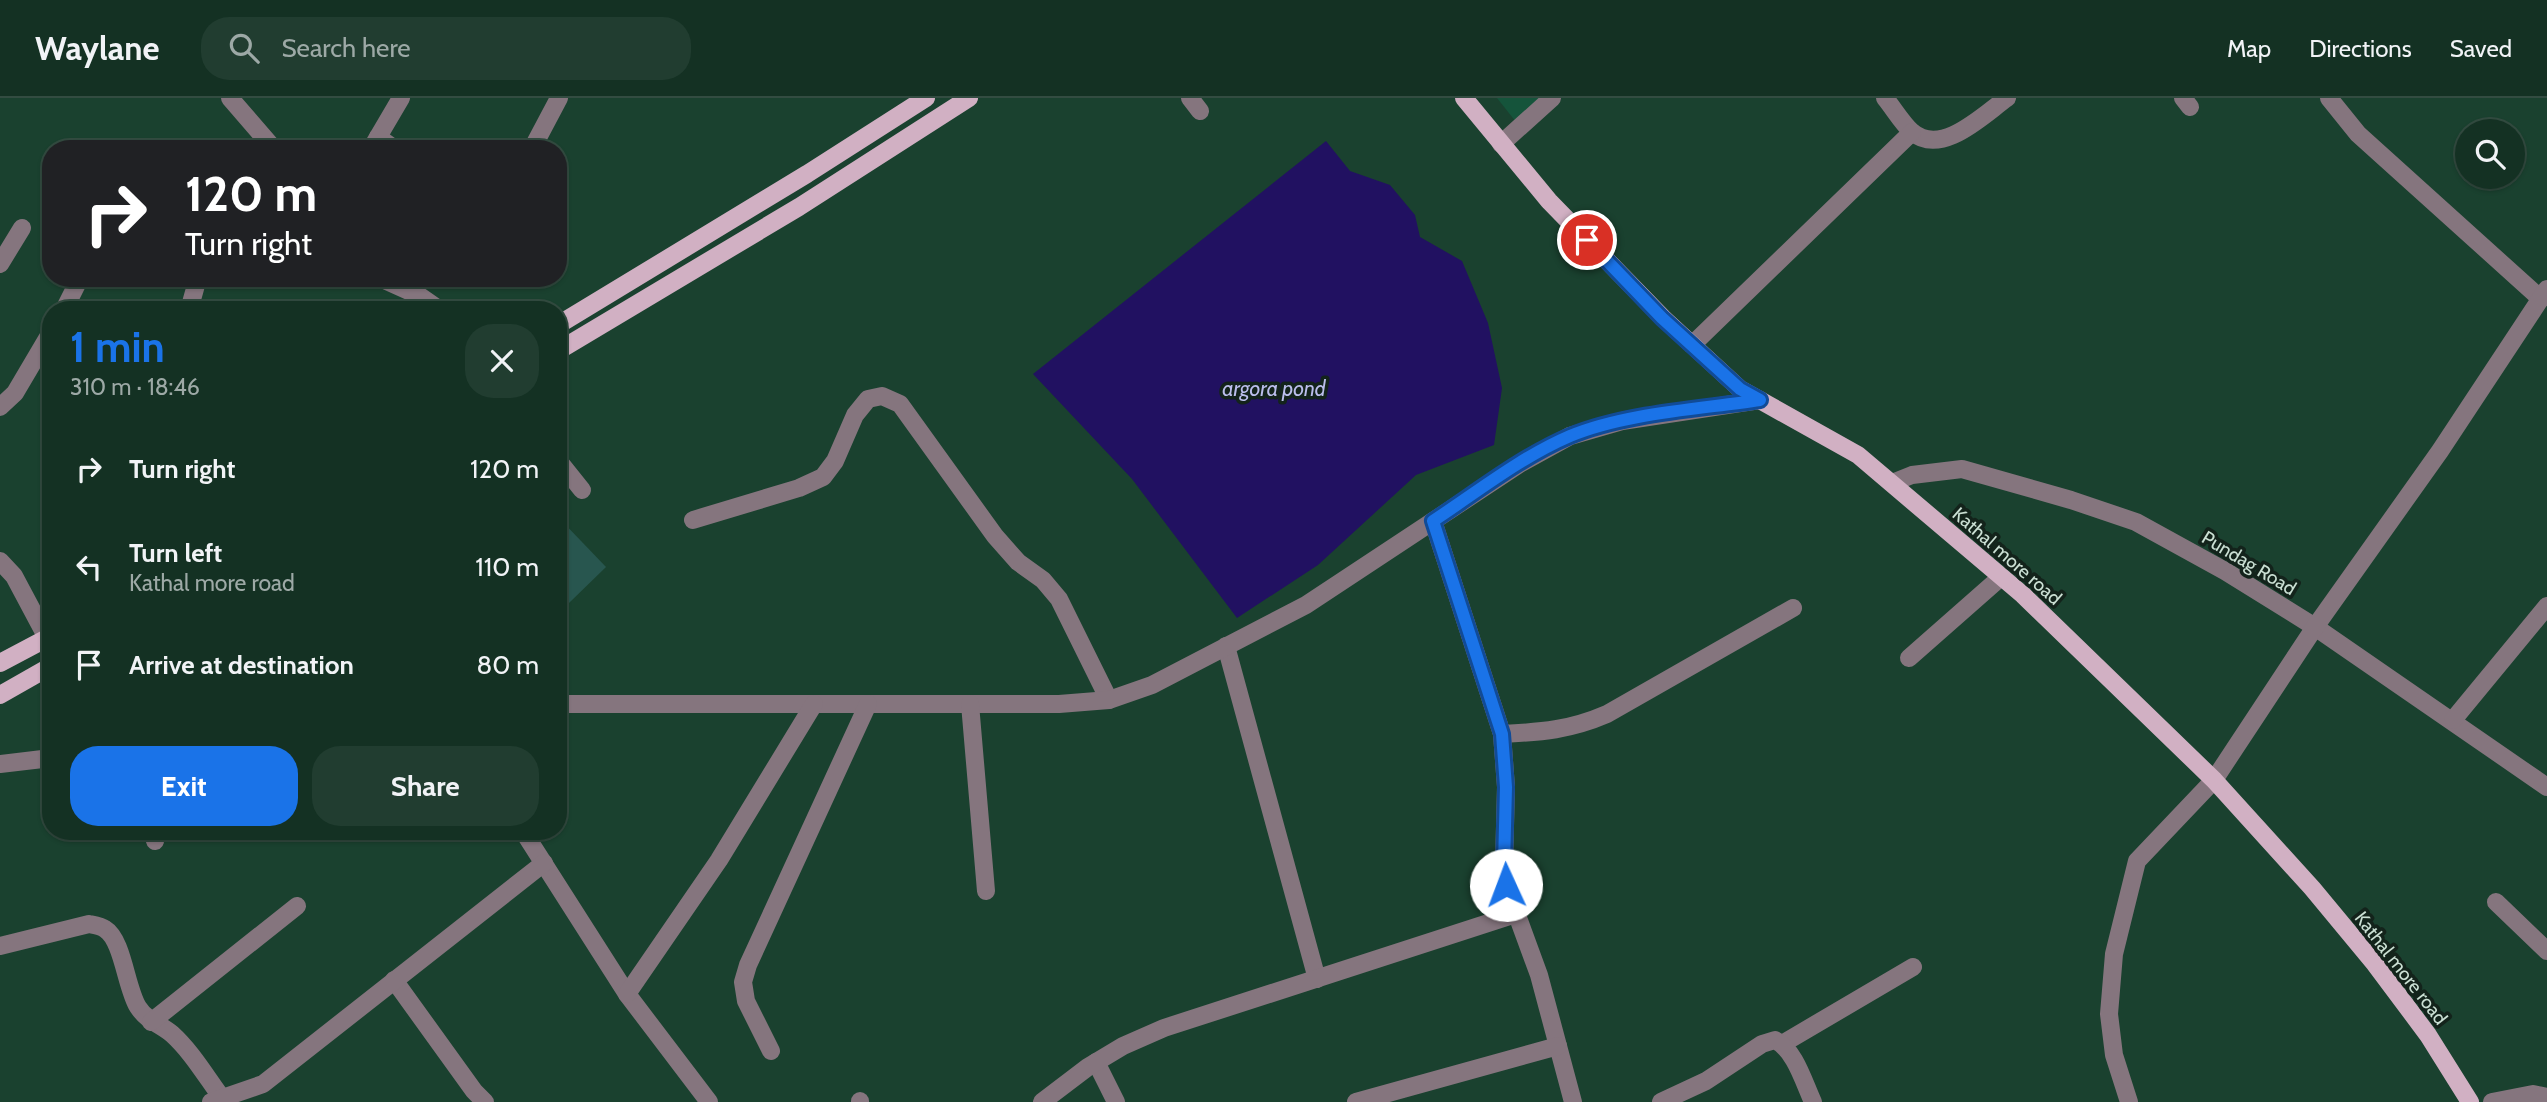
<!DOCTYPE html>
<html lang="en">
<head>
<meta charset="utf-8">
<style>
  body { margin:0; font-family:Cabin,sans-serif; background:#213d30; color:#f1f3f6; height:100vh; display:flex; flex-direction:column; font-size:26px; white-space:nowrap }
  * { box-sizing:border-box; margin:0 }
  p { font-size:23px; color:#9da9a6 }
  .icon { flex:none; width:38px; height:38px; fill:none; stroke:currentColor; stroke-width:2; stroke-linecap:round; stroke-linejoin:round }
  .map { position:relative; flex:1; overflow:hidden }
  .details { position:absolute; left:42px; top:203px; width:525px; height:539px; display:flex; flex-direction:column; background:#143123; border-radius:28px; box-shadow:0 2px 5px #0004,0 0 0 2px #334c41 }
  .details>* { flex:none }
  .guide { position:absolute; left:42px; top:42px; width:525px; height:147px; border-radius:28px; box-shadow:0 2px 5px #0004,0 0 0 2px #334c41; background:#202124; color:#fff; overflow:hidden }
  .tools { position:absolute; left:2455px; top:21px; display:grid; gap:14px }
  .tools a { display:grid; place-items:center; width:70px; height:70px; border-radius:50%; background:#143123; box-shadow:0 2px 5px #0004,0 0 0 2px #334c41; font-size:35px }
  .pin { position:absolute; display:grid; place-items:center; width:60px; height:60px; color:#fff; margin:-30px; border:4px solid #fff; border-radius:50%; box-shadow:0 2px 7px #0007 }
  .me { position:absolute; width:77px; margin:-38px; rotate:358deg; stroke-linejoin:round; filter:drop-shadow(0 0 5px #0008) }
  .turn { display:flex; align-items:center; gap:24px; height:147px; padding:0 28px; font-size:32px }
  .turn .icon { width:91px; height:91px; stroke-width:2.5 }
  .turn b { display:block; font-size:49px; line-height:60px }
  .round { display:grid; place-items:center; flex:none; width:74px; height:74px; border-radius:28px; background:#213d30 }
  .summary { display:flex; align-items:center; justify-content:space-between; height:119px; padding:0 28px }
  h1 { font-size:42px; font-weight:800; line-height:52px; color:#1a73e8 }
  .button { display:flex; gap:14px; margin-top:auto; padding:14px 28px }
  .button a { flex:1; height:80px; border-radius:28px; background:#1a73e8; color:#fff; font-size:28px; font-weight:800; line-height:80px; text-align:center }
  .button a+a { background:#213d30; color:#f1f3f6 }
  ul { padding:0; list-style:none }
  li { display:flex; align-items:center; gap:21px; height:98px; padding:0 28px }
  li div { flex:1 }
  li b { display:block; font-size:26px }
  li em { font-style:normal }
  header { display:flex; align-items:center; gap:42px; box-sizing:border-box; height:98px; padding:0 35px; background:#143123; border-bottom:2px solid #334c41 }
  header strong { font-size:33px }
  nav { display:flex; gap:38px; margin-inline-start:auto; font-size:24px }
  .search { width:490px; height:63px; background:#213d30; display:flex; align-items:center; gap:18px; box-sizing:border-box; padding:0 24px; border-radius:28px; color:#9da9a6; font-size:26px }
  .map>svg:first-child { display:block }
  .green { fill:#15543b }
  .water { fill:#211161 }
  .building { fill:#28564f }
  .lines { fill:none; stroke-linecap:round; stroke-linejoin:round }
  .minor { stroke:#85757e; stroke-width:18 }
  .major { stroke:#d1b0c3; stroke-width:18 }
  .route-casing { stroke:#114b97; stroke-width:18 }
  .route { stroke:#1a73e8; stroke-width:12 }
  .labels { text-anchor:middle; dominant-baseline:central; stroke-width:7; stroke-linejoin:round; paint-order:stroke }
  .street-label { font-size:19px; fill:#cbe0d4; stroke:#13231b }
  .water-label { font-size:21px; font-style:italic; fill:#bbbeec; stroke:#13231b }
</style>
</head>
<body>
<header>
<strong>Waylane</strong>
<div class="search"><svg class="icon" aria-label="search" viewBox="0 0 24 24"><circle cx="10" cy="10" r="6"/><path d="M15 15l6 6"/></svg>Search here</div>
<nav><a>Map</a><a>Directions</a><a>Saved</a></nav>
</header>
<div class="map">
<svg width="2547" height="1004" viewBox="0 0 2547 1004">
  <rect width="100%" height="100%" fill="#1a412f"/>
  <polygon class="green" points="1497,0 1545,0 1516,24"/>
  <polygon class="water" points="1326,43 1350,73 1390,87 1415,117 1420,139 1462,163 1488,225 1502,290 1494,347 1416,377 1318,467 1237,520 1132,381 1033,276"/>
  <polygon class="building" points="558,419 606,469 569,505 558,494"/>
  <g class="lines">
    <g class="minor">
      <polyline points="230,0 274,51"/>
      <polyline points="1190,0 1200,13"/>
      <path d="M1885 0C1894 11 1902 25 1912 34 1942 59 1983 17 2007 0"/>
      <polyline points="2183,0 2190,9"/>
      <polyline points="2329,0 2358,36 2541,201"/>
      <polyline points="378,39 395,51"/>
      <polyline points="1501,46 1552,0"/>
      <polyline points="371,51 401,0"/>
      <polyline points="532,51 559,0"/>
      <polyline points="0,166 22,130"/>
      <polyline points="380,180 420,198 440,212"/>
      <polyline points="64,212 80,180"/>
      <polyline points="189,212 198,180"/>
      <polyline points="1692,247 1912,34"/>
      <polyline points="0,309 15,295 51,234"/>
      <polyline points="558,362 582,392"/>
      <polyline points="1892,385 1912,377 1962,371 2071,402 2136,424 2225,473 2315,529 2547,689"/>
      <polyline points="693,422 799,390 823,379 835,363 855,317 868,301 882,298 900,306 995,438 1018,464 1043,482 1059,501 1109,602"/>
      <polyline points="1433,423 1502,636 1506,689 1504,767 1506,787 1539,877 1573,1004"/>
      <polyline points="0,463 14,478 47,540"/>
      <polyline points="1226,548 1317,881"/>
      <polyline points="1909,560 2001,479"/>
      <polyline points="558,606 1059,606 1109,602 1152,587 1306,507 1521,365 1570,338 1622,323 1760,302"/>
      <polyline points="970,606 986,793"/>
      <polyline points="2453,622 2547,508"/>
      <path d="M1502 636C1542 634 1570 632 1607 616L1793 510"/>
      <polyline points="0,666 51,660"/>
      <polyline points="153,733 155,743"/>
      <polyline points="523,733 627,896 709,1004"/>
      <polyline points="2496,804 2547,853"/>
      <path d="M0 848 89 826C94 827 101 828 105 831 123 842 126 890 138 909 147 923 160 926 172 936 193 955 208 982 225 1004"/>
      <polyline points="394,882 474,993 485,1004"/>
      <polyline points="627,896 719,762 814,606"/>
      <polyline points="151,924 297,808"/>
      <polyline points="1782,946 1913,869"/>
      <polyline points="771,953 746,903 743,884 748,867 868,606"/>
      <polyline points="1096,964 1116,1004"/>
      <polyline points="860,1003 860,1004"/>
      <polyline points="211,1004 263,986 544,765"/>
      <polyline points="1042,1004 1088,969 1123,948 1164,930 1516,816"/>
      <polyline points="1356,1004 1558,948"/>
      <path d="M1661 1004 1706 983 1762 946 1775 942C1795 952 1804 985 1813 1004"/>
      <polyline points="2129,1004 2114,957 2109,916 2114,856 2137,763 2214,682 2315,529 2440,353 2547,191"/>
      <polyline points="2492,1004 2533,996 2547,999"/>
    </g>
    <g class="major">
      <polyline points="1464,0 1549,103 1663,220 1740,291 1858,357 2023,497 2214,682 2312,790 2375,866 2428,937 2470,1004"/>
      <polyline points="558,227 807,76 926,0"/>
      <polyline points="558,253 799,109 969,0"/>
      <polyline points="0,565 51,538"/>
      <polyline points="0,597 51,568"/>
    </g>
  </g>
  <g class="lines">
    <g class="route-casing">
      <path id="route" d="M1506 787 1504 767 1506 689 1502 636 1433 423C1477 394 1521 359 1570 338 1625 315 1701 311 1760 302L1740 291 1662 220 1587 142"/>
    </g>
    <use href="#route" class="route"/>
  </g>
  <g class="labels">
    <g class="street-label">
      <text transform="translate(2007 458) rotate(41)">Kathal more road</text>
      <text transform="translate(2249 465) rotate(31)">Pundag Road</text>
      <text transform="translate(2401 870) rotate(52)">Kathal more road</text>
    </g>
    <g class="water-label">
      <text x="1274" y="290">argora pond</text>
    </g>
  </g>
</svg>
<div class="tools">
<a><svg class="icon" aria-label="search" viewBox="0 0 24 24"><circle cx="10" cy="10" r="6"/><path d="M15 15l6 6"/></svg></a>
</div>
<div class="pin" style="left:1587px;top:142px;background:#d93025"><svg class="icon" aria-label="arrive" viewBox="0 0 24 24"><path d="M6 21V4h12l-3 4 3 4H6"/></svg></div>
<svg class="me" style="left:1506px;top:787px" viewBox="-20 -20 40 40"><circle r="19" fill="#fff"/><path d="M0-13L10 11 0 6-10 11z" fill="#1a73e8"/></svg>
<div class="guide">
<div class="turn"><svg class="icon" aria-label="right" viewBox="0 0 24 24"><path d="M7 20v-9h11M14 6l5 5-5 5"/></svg><div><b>120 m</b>Turn right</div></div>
</div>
<section class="details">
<div class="summary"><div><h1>1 min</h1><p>310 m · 18:46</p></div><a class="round"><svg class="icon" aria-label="close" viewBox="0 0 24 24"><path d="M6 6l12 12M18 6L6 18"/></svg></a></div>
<ul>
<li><svg class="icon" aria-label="right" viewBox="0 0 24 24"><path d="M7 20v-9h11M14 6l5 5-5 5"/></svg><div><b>Turn right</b></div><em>120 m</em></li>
<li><svg class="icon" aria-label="left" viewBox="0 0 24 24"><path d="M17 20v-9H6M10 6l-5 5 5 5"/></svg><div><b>Turn left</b><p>Kathal more road</p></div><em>110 m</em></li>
<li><svg class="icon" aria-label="arrive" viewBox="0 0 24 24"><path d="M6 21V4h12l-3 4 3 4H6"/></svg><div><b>Arrive at destination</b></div><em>80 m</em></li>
</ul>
<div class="button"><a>Exit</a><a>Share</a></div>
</section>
</div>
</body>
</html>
